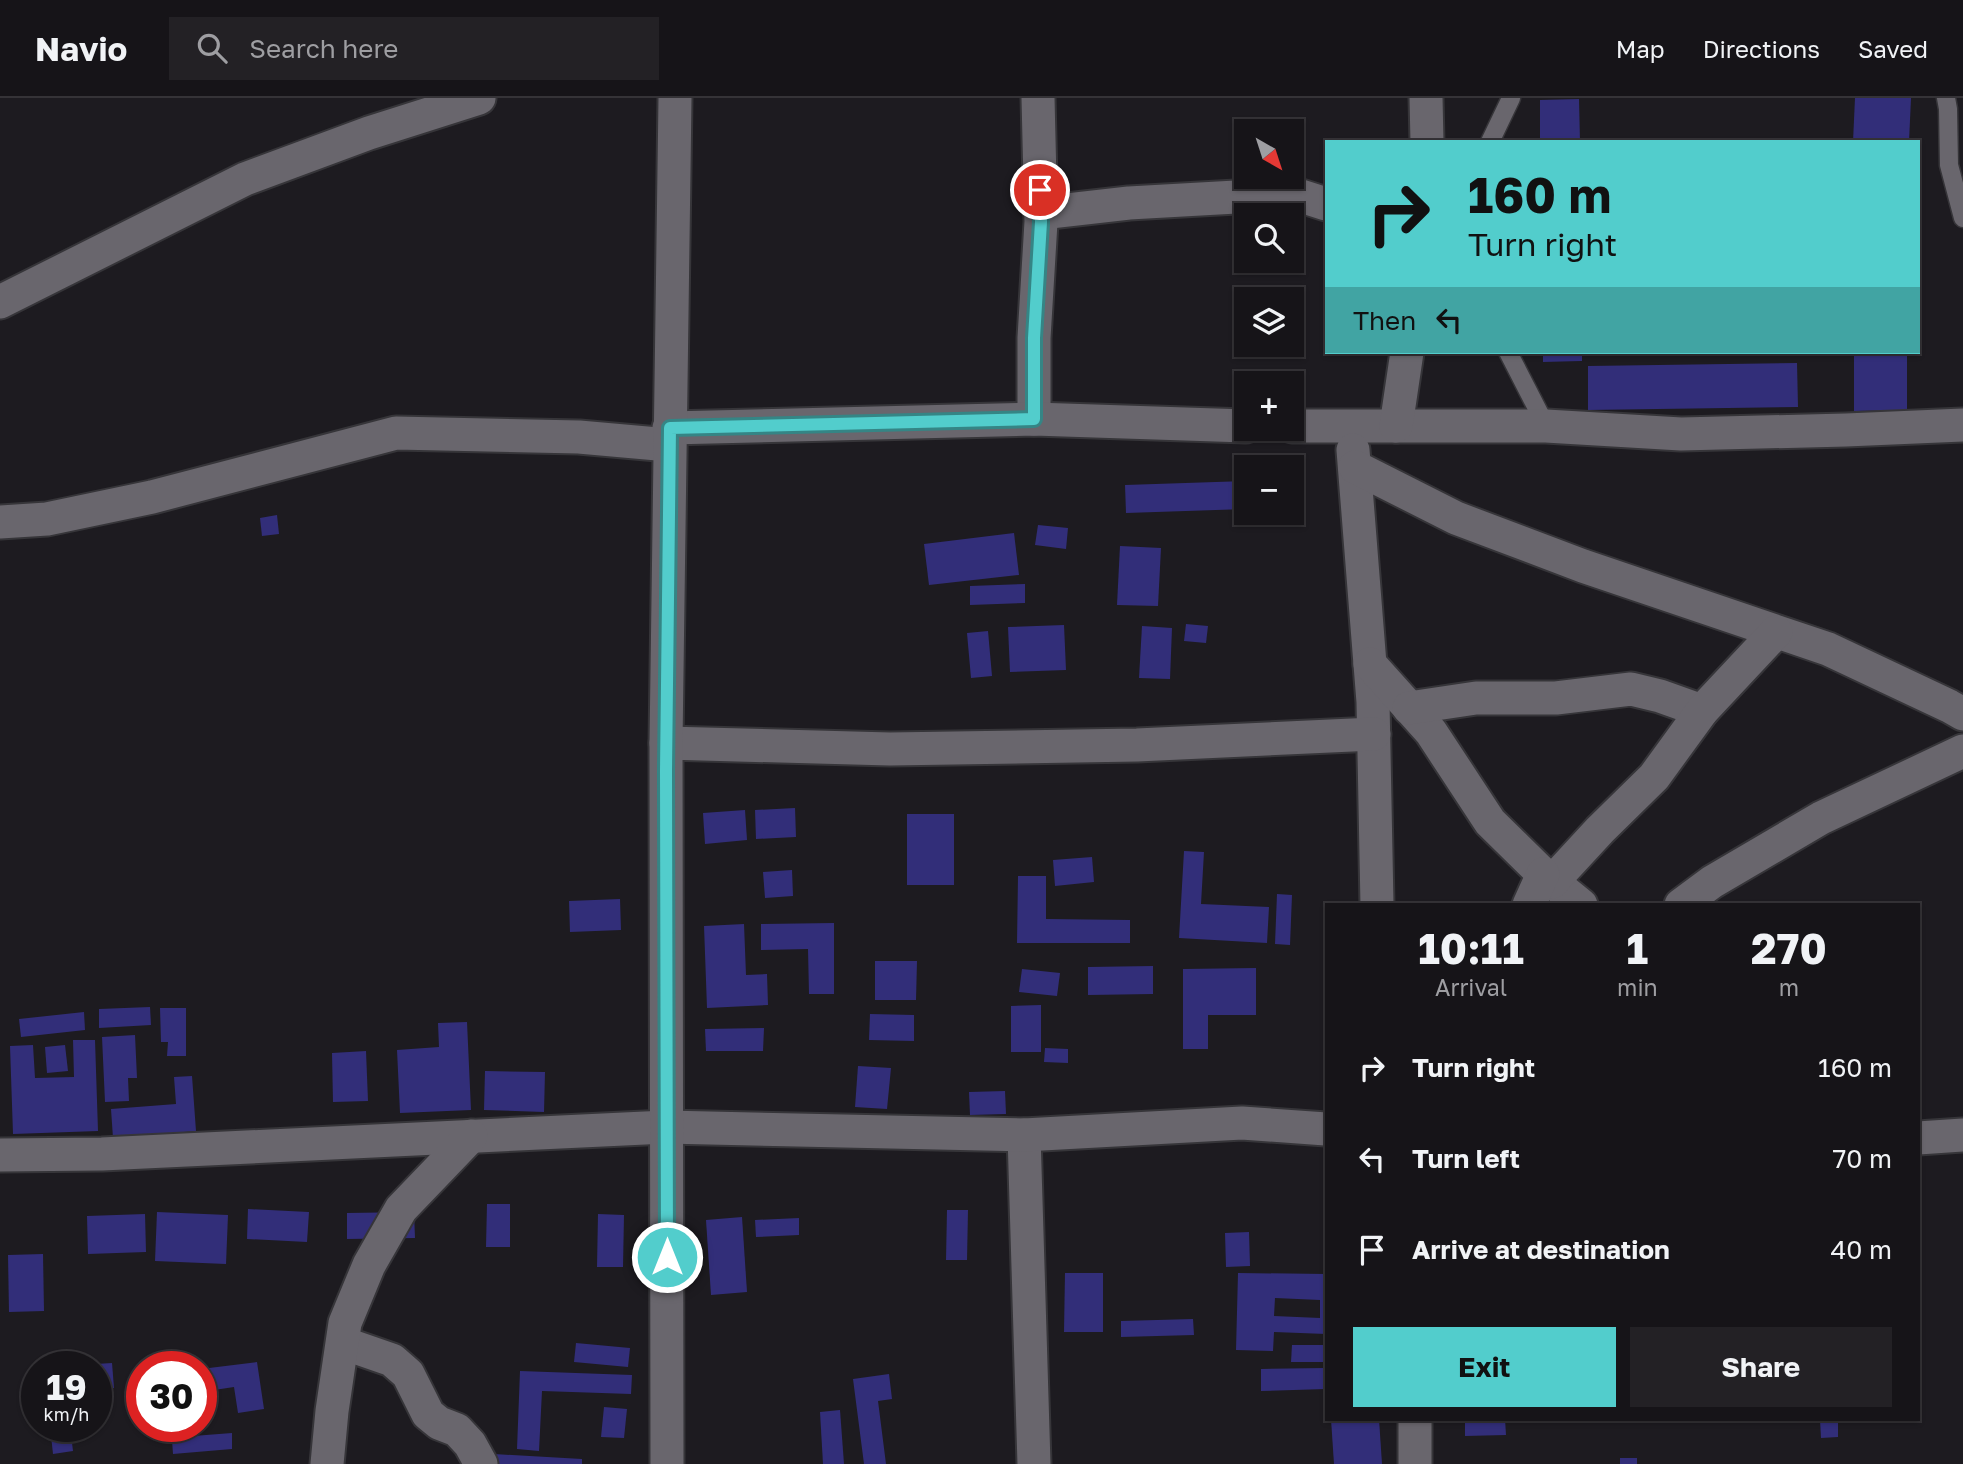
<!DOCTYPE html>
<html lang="en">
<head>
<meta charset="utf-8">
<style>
  body { margin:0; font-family:"Golos Text",sans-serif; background:#232125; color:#f1f3f6; height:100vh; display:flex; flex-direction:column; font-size:26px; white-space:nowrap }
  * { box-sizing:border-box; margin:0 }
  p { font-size:23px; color:#9e9ea2 }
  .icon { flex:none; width:38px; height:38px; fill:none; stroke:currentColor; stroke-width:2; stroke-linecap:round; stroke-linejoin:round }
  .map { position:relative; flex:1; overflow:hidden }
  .drawer { position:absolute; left:1325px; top:805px; width:595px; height:518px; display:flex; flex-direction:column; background:#161418; border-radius:0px; box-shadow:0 2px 5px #0004,0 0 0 2px #353337 }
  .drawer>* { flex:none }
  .banner { position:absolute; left:1325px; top:42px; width:595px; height:214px; border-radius:0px; box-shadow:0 2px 5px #0004,0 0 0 2px #353337; background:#52cdcc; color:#111; overflow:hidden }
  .needle { width:46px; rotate:141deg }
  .fabs { position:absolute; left:1234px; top:21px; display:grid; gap:14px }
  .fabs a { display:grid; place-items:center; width:70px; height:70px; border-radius:0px; background:#161418; box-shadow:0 2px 5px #0004,0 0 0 2px #353337; font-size:35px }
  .speed { position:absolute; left:21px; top:1253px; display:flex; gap:14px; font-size:35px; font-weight:700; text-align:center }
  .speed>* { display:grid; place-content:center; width:91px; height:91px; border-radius:50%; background:#161418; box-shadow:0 2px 5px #0004,0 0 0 2px #353337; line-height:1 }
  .speed small { font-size:18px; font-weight:400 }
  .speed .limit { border:10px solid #d22; background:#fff; color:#111 }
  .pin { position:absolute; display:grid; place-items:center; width:60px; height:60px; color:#fff; margin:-30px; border:4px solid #fff; border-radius:50%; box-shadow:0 2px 7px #0007 }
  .me { position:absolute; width:77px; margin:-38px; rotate:0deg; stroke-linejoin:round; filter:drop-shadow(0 0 5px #0008) }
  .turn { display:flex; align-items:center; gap:24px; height:147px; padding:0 28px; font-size:32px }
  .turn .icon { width:91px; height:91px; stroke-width:2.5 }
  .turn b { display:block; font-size:49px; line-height:60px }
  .then { display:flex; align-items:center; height:66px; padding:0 28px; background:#0003; gap:14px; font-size:26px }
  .eta { display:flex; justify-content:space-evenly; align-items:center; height:119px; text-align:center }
  .eta b { font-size:42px; font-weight:700; line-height:49px }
  .cta { display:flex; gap:14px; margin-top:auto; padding:14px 28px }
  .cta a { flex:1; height:80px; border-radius:0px; background:#52cdcc; color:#111; font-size:28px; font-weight:700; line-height:80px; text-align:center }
  .cta a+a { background:#232125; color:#f1f3f6 }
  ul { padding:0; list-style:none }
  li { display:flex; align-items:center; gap:21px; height:91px; padding:0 28px }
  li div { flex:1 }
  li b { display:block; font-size:26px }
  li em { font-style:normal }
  header { display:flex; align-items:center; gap:42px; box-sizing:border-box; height:98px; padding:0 35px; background:#161418; border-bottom:2px solid #353337 }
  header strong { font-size:33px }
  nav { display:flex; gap:38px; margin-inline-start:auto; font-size:24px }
  .search { width:490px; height:63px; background:#232125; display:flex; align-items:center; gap:18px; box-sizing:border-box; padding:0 24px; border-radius:0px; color:#9e9ea2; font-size:26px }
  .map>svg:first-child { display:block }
  .building { fill:#322e79; fill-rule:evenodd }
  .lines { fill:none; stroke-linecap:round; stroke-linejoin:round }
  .service-casing { stroke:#363539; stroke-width:21 }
  .minor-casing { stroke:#363539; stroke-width:37 }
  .service { stroke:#69666d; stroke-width:18 }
  .minor { stroke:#69666d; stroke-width:33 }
  .route-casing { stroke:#358585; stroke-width:18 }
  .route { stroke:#52cdcc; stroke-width:12 }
</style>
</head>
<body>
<header>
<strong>Navio</strong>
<div class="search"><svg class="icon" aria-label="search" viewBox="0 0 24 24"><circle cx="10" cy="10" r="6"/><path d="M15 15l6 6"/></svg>Search here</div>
<nav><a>Map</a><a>Directions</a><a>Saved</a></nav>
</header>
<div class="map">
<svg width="1963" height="1366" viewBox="0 0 1963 1366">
  <rect width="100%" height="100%" fill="#1d1b20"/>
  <g class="building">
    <polygon points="1855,0 1911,0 1909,44 1853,44"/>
    <polygon points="1579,1 1580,44 1540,44 1540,2"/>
    <polygon points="1543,254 1582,254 1582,263 1543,264"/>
    <polygon points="1854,254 1907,254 1907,312 1854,313"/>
    <polygon points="1797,265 1798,309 1588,312 1588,268"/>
    <polygon points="1246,383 1246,411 1126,415 1125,387"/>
    <polygon points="277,417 279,436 262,438 260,420"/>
    <polygon points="1038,427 1068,430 1066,451 1035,447"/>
    <polygon points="1014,435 1019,477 929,487 924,446"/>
    <polygon points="1120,448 1161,450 1158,508 1117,507"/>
    <polygon points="1025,486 1025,505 970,507 970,488"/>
    <polygon points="1186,526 1208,528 1206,545 1184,543"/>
    <polygon points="1064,527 1066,572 1010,574 1008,529"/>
    <polygon points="1142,528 1172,530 1170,581 1139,580"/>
    <polygon points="988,533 992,578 971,580 967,535"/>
    <polygon points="795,710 796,739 756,741 755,712"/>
    <polygon points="745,712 747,742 705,746 703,715"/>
    <rect x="907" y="716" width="47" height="71"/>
    <polygon points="1184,753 1204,754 1201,806 1269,809 1267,845 1179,840"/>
    <polygon points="1092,759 1094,784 1055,788 1053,762"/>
    <polygon points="792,772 793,798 765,800 763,774"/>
    <polygon points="1018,778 1046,778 1046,821 1130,822 1130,845 1017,845"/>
    <polygon points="1277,796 1292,797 1290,847 1275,846"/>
    <polygon points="620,801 621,832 570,834 569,803"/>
    <polygon points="834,825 834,896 809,896 808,851 761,852 761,826"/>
    <polygon points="744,826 746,877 767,876 768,907 707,910 704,828"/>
    <polygon points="875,863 917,863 916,902 875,902"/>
    <polygon points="1153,868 1153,896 1088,897 1088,869"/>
    <polygon points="1256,870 1256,917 1208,917 1208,951 1183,951 1183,871"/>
    <polygon points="1022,871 1060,875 1057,898 1019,894"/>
    <polygon points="1041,907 1041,954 1011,954 1011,908"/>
    <polygon points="150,909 151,927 99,930 99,911"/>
    <polygon points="160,910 186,910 186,958 167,958 168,944 161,944"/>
    <polygon points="84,914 85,932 21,939 19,921"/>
    <polygon points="870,916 914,917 914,943 869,942"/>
    <polygon points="467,924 471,1012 400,1015 397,952 439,949 438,925"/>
    <polygon points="764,930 763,953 706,953 705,931"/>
    <polygon points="135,937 137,980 128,980 129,1003 105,1004 102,939"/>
    <polygon points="73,942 95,942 98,1033 13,1036 10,948 33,947 35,980 74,979"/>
    <polygon points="65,947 68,973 47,975 45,949"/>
    <polygon points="1045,950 1068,951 1068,965 1044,964"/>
    <polygon points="366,953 368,1003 333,1004 332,955"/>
    <polygon points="858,968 891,970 887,1011 855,1009"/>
    <polygon points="485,973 545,974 544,1014 484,1012"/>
    <polygon points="192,978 196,1033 113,1040 111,1011 176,1006 174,979"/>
    <polygon points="1005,993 1006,1016 970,1017 969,994"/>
    <polygon points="487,1106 510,1106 510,1149 486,1149"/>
    <polygon points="248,1111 309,1114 307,1144 247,1141"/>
    <polygon points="947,1112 968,1112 967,1162 946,1162"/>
    <polygon points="157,1114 228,1117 226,1166 155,1163"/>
    <polygon points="414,1114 415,1140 347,1141 347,1115"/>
    <polygon points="145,1116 146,1154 88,1156 87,1118"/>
    <polygon points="598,1116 624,1117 623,1169 597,1169"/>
    <polygon points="742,1119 747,1194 711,1197 706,1122"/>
    <polygon points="799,1120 799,1137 756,1139 755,1122"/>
    <polygon points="1249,1134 1250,1168 1226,1169 1225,1135"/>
    <polygon points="43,1156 44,1213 9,1214 8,1157"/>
    <polygon points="1065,1175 1103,1175 1103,1234 1064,1234"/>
    <path d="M1238 1175 1326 1176V1236L1274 1234 1273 1253 1236 1252ZM1275 1200 1320 1202V1220L1274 1218Z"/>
    <polygon points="1193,1221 1194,1237 1121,1239 1121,1223"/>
    <polygon points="576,1245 630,1250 628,1269 574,1264"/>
    <polygon points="1292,1247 1326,1247 1326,1264 1291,1264"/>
    <polygon points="257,1264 264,1311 238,1315 234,1289 201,1294 201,1271"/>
    <polygon points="112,1265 114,1290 96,1292 96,1266"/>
    <polygon points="1325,1270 1326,1291 1261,1293 1261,1271"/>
    <polygon points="520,1273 632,1277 631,1296 542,1293 539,1353 517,1351"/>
    <polygon points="889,1276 892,1301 878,1303 886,1366 864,1366 853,1281"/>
    <polygon points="604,1309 627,1311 624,1340 601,1339"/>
    <polygon points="840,1312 844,1366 823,1366 820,1314"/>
    <polygon points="1331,1321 1379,1321 1382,1366 1334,1366"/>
    <polygon points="1465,1321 1505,1321 1506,1337 1465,1338"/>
    <polygon points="1820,1321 1838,1321 1838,1339 1821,1340"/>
    <polygon points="50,1328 70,1328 73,1353 53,1356"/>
    <polygon points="171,1328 192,1328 193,1338 232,1335 232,1351 173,1356"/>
    <polygon points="494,1356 582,1361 582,1366 493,1366"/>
    <rect x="1620" y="1360" width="17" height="6"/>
  </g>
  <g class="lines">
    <g class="service-casing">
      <g id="service">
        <polyline points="1946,0 1948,11 1949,67 1963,120"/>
        <polyline points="1490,44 1511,0"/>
        <polyline points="1508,254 1546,328"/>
      </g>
    </g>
    <g class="minor-casing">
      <g id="minor">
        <polyline points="1426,0 1427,44"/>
        <polyline points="1041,115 1129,105 1236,99 1301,98 1326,106"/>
        <polyline points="0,204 245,81 369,35 479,0"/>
        <polyline points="1034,321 1034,240 1041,124 1038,0"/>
        <polyline points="1292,328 1546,328 1681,336 1846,332 1963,327"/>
        <polyline points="1396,328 1407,254"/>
        <polyline points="669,330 1034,321 1246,328"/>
        <polyline points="1353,352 1373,604 1377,807"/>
        <polyline points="1355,369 1456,420 1583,468 1828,551 1949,608 1963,616"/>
        <polyline points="0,424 47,421 152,399 396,335 579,339 669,347"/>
        <polyline points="1370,566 1431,634 1490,724 1543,776 1581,807"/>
        <polyline points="1409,610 1476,600 1556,600 1631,591 1660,598 1702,613"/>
        <polyline points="666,645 890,651 1137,647 1374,636"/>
        <polyline points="1552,784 1600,732 1654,679 1702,613 1776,534"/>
        <polyline points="1529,807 1543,776"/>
        <polyline points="1681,807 1712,784 1821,720 1963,653"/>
        <polyline points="1024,1037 1034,1366"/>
        <polyline points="1918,1040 1963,1037"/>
        <polyline points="0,1057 102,1056 666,1029 1024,1037 1242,1025 1326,1031"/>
        <polyline points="343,1245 392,1262 408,1276 428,1316 439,1325 457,1332 470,1346 481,1366"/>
        <polyline points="1415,1321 1415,1366"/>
        <polyline points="327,1366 332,1313 345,1225 369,1167 401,1111 471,1038"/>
        <polyline points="667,1366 666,645 675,0"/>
      </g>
    </g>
    <use href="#service" class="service"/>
    <use href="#minor" class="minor"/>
  </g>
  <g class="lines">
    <g class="route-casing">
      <polyline id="route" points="667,1159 666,673 670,330 1034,321 1034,240 1041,124 1040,92"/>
    </g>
    <use href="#route" class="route"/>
  </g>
</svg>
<div class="fabs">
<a><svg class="needle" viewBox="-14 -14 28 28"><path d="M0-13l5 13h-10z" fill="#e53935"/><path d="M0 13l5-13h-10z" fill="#9e9ea2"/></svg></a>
<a><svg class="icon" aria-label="search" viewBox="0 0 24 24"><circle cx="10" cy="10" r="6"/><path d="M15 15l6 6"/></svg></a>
<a><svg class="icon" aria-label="layers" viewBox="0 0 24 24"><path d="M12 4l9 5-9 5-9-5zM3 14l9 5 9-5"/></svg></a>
<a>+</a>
<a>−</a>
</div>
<div class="speed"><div>19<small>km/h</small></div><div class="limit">30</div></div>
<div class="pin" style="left:1040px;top:92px;background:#d93025"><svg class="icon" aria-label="arrive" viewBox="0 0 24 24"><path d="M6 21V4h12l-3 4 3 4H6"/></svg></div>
<svg class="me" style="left:667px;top:1159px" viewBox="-20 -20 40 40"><circle r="17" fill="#52cdcc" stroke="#fff" stroke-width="3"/><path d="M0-11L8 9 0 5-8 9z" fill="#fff"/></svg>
<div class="banner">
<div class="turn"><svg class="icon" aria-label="right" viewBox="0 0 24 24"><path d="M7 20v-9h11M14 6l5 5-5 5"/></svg><div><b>160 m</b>Turn right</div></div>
<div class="then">Then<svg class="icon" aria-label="left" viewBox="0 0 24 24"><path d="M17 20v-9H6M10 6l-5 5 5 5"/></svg></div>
</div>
<section class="drawer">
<div class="eta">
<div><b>10:11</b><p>Arrival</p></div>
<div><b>1</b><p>min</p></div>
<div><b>270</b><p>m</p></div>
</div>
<ul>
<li><svg class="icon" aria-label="right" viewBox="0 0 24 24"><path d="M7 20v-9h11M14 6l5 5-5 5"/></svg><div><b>Turn right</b></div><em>160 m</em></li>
<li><svg class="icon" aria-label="left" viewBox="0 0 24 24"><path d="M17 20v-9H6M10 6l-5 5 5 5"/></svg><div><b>Turn left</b></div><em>70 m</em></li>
<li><svg class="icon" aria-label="arrive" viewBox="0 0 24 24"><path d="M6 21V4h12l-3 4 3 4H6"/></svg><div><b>Arrive at destination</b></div><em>40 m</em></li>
</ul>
<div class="cta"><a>Exit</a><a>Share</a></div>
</section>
</div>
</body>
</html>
